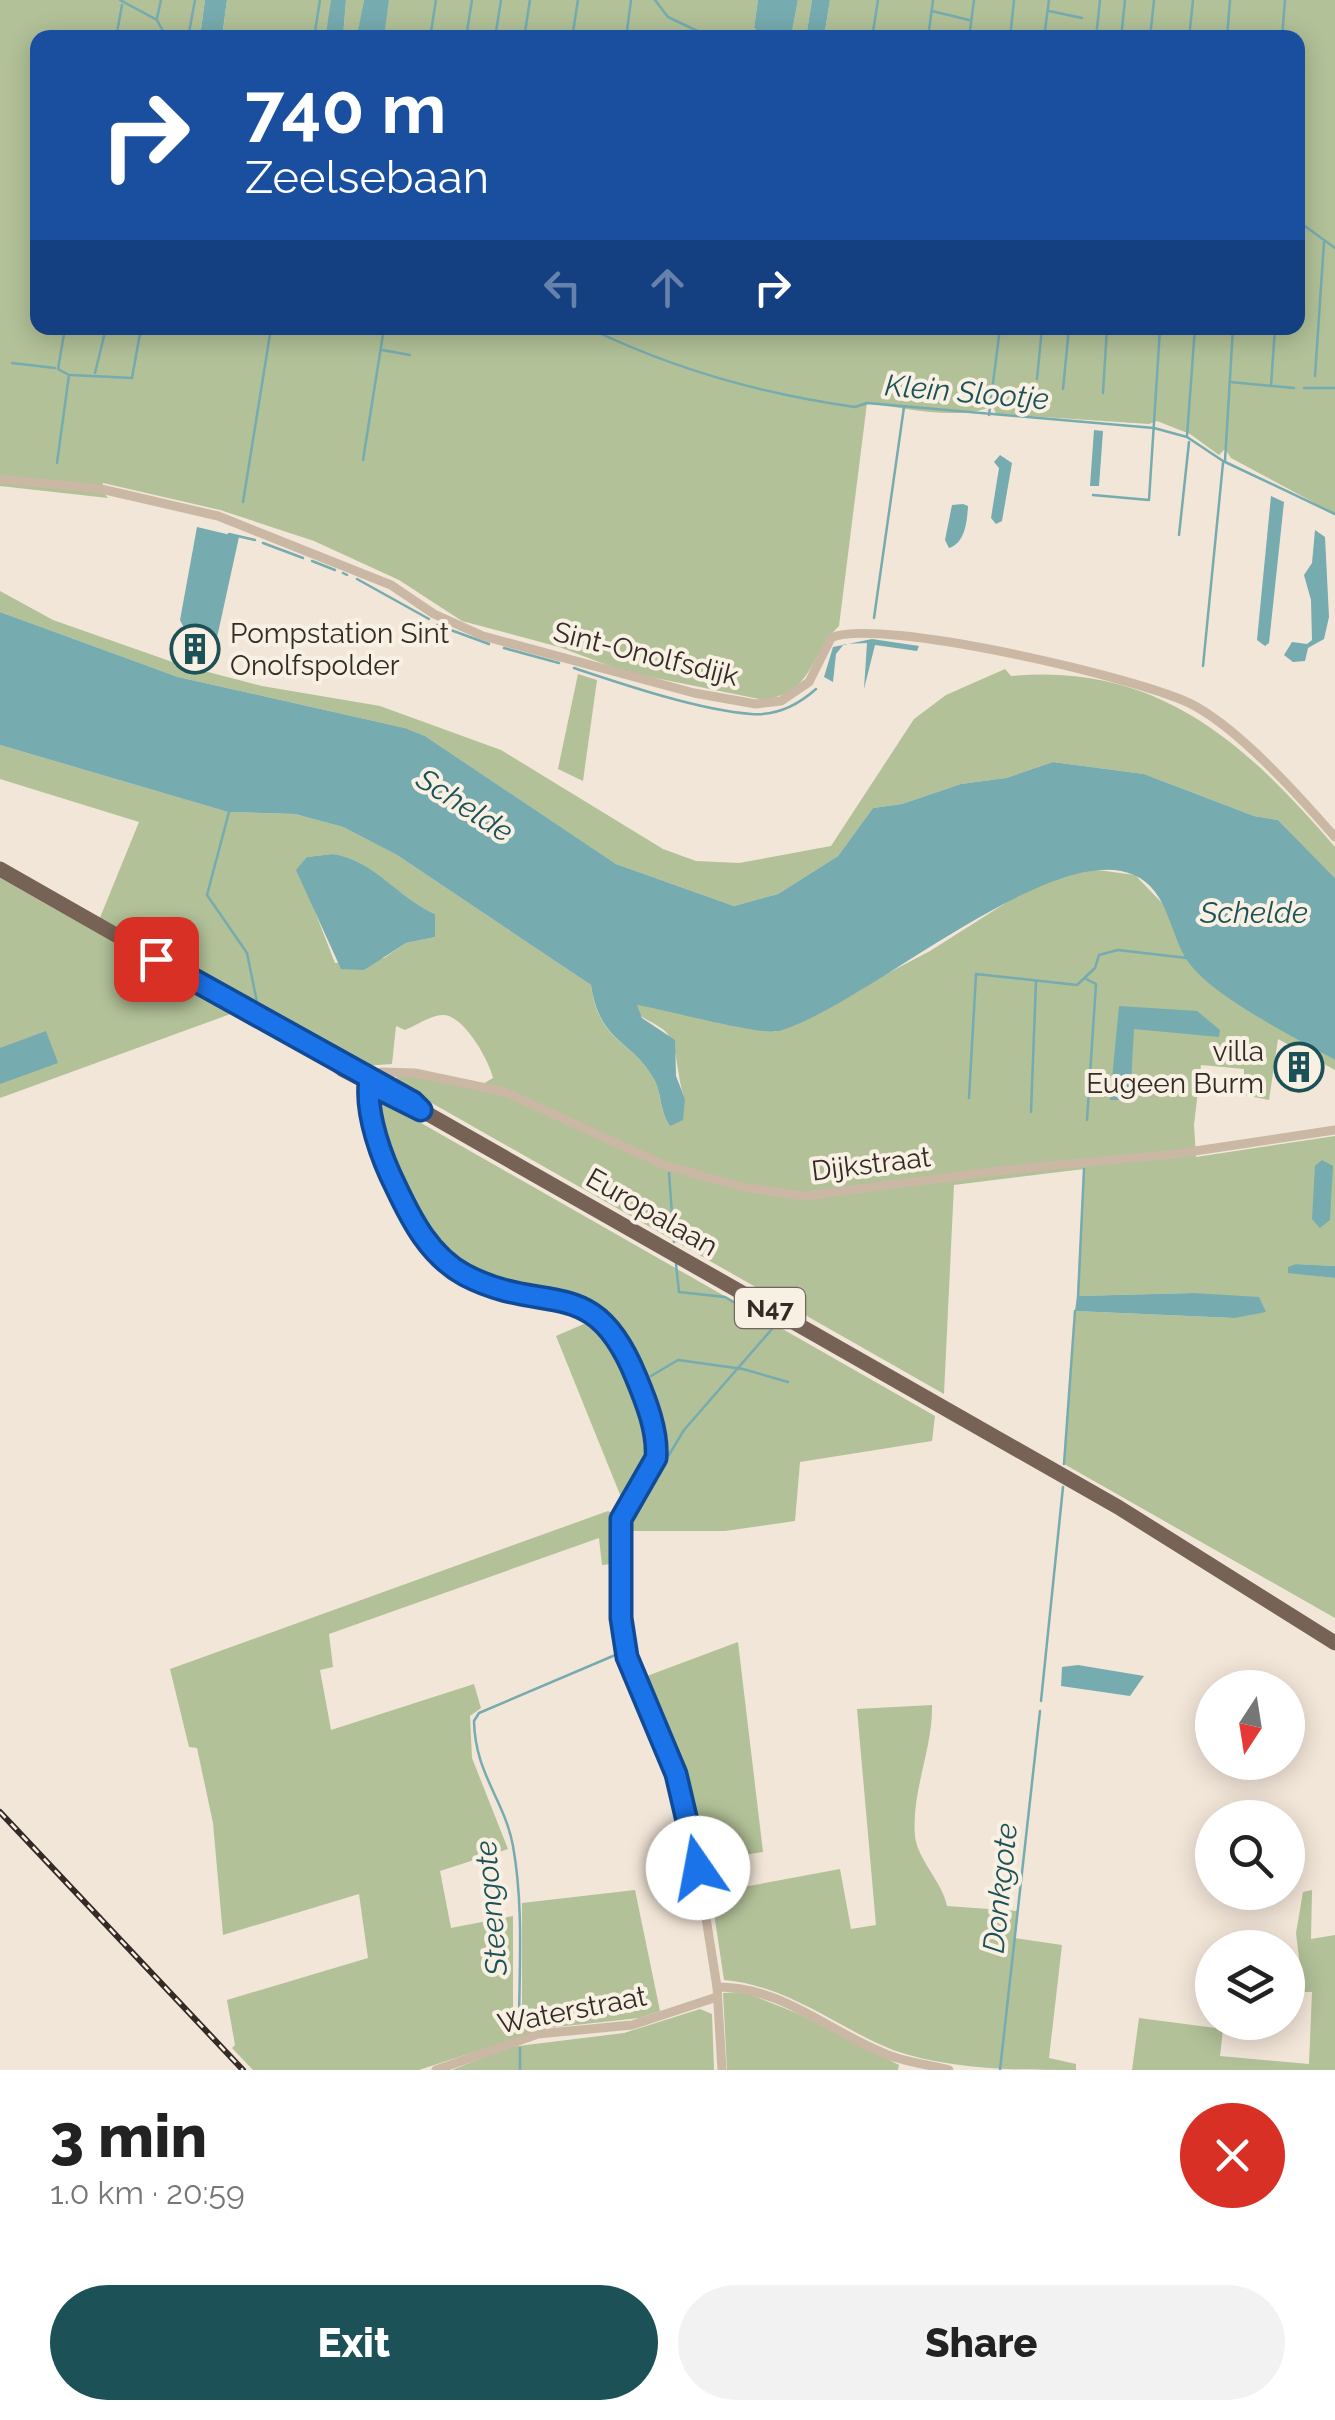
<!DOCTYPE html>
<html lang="en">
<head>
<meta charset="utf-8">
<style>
  body { margin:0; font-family:Raleway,sans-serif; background:#f2f2f2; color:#222; height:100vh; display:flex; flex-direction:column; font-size:38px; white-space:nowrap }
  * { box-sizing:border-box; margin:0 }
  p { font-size:32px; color:#767676 }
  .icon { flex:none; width:55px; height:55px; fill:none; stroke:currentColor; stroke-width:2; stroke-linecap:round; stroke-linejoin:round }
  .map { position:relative; height:2070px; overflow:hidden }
  .drawer { display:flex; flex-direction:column; background:#fff; flex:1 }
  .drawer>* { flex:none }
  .top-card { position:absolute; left:30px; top:30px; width:1275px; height:305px; border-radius:20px; box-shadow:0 5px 25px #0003; background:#1a4fa0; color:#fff; overflow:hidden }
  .needle { width:65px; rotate:192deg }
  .buttons { position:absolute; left:1195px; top:1670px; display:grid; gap:20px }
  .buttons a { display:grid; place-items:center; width:110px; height:110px; border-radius:50%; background:#fff; box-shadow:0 5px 25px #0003; font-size:50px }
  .pin { position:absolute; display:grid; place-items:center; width:85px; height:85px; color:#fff; margin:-42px; border-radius:20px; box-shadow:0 5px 15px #0006 }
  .me { position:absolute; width:110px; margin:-55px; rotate:348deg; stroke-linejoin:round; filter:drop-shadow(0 0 8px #0008) }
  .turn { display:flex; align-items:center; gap:35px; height:210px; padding:0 50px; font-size:45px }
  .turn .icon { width:130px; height:130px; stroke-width:2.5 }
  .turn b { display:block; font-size:70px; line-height:85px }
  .lanes { display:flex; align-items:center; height:95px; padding:0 50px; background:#0003; justify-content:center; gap:50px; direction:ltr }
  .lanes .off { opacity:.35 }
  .round { display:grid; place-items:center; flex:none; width:105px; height:105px; border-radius:52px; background:#f2f2f2 }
  .overview { display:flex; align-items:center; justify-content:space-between; height:170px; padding:0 50px }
  h1 { font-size:60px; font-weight:800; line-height:75px }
  .button { display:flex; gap:20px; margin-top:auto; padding:20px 50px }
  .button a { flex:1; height:115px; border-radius:60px; background:#1b5157; color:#fff; font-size:40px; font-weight:800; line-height:115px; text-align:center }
  .button a+a { background:#f2f2f2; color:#222 }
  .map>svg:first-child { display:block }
  .green { fill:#b2c198; fill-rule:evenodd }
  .water { fill:#76abaf }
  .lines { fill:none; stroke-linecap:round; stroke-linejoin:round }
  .stream { stroke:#76abaf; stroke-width:2.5 }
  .street { stroke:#cab7a4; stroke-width:9 }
  .primary { stroke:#776356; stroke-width:15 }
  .rail-casing { stroke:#352b26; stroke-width:6 }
  .rail { stroke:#f9f0e4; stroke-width:2.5; stroke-dasharray:8; stroke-linecap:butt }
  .route-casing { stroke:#114b97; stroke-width:25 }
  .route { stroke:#1a73e8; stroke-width:18 }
  .labels { text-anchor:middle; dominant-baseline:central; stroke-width:8; stroke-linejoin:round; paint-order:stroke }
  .shield { fill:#f9f0e4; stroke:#70665f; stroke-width:2.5 }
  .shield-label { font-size:25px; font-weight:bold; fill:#352b26 }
  .poi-label { font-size:28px; fill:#352b26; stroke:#f9f0e4; text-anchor:start }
  .street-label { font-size:28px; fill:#352b26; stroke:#f9f0e4 }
  .water-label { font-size:30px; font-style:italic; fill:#1b5157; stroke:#f9f0e4 }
</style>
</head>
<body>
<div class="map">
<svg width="1335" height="2070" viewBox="0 0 1335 2070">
  <rect width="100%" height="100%" fill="#f2e6d8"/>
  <g class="green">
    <path d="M0 0H205L200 37 38 38V328H1298V38L824 37 830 0H1335V514L1231 458 1225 449 1219 455 1190 434 1157 421 1149 424 996 414 993 406C959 421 904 408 867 403L839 626C808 656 815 691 764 700L626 672 559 647 462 621 399 580 314 541 220 510 103 483 101 489 108 498 0 486Z"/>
    <polygon points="227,0 331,0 329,37 222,38"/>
    <polygon points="346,0 364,0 359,31 383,36 389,0 758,0 754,28 765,37 343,38"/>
    <polygon points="798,0 812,0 806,37 791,38"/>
    <path d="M0 591 53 620 181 665 262 686 380 706 501 750 663 849 696 861 739 863 831 846 914 719 946 695 1005 669 1011 676C1157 662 1246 743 1335 847V878L1278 820 1254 816 1144 774 1053 762 1006 778 961 784 902 804 873 808 838 856 778 894 734 906 616 864 425 736 405 728 178 677 0 612Z"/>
    <polygon points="578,674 597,680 583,781 558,769"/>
    <path d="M0 745 228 812 295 814 343 827 397 855 591 985C599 1045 633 1039 655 1081 662 1096 660 1113 670 1126L685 1099C676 1077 679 1045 665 1031 657 1024 645 1020 637 1013V1004L776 1032 930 951 1028 889 1090 869 1135 875 1165 906 1190 964 1235 1000 1335 1060V1070L1278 1039 1269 1100 1244 1095V1069L1201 1065 1194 1125 1196 1157 1335 1136V1266L1296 1264 1288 1272 1335 1278V1618L1064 1464 1075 1311 1234 1318 1193 1293 1077 1296 1084 1169 954 1185 944 1394 393 1081 401 1073 481 1085 493 1078C489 1060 464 1016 444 1015 433 1014 415 1026 405 1030L396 1026 392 1064 363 1066 97 925 139 822 0 779ZM333 854C373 860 398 898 435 914V937L406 943 384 958 335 963 310 899 307 857Z"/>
    <polygon points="0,878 236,1012 0,1098"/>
    <path d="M379 1099 935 1416 932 1441 800 1462 795 1521 725 1531H622L663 1451C661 1410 627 1315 586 1299 559 1287 524 1291 496 1282 419 1259 388 1173 375 1101Z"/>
    <polygon points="600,1317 626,1352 656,1446 625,1507 556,1336"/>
    <polygon points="608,1511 614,1514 613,1564 602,1565 599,1538 329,1634 333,1667 320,1670 331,1730 474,1684 481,1708 470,1716 472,1758 508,1849 440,1871 451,1928 513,1916 513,2008 522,2007 522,1903 635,1890 660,2011 639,2018 548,2028 419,2070 253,2070 232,2048 235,2045 227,2000 368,1958 359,1894 223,1935 213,1823 197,1748 189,1747 170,1669"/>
    <polygon points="738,1642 763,1852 705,1861 683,1776 639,1679"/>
    <path d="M932 1705C933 1749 911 1792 915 1836 918 1861 942 1881 947 1906L1017 1911 1015 1938 1062 1945 1049 2058 1076 2064V2070C1014 2070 951 2070 893 2050 834 2026 789 1986 724 1980L711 1893 840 1869 851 1929 876 1925 857 1709Z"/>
    <polygon points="1312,1890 1311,1939 1335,1935 1335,2070 1132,2070 1139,2018 1223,2029 1220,2056 1309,2064 1312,1992 1303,1992 1296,1933 1303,1892"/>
    <polygon points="744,1992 799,2014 899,2065 898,2070 727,2070 723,1993"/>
    <polygon points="700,2009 712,2014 714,2070 452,2070 510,2047 624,2033"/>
  </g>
  <g class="water">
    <polygon points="205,0 227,0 222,37 200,37"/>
    <polygon points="331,0 346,0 343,37 326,34"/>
    <polygon points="364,0 389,0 384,36 358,31"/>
    <polygon points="758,0 798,0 791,37 765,37 754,28"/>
    <polygon points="812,0 830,0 824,37 806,37"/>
    <polygon points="1094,430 1103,431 1099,486 1090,486"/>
    <polygon points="1000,455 1012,463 1002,521 996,524 991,518 999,468 994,462"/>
    <polygon points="1271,496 1284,502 1269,643 1265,646 1257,640"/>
    <path d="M963 504 968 506C967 522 965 543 949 548L945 540 952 505Z"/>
    <polygon points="197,527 239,537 216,642 188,636 180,620"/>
    <polygon points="1315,530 1325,537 1329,617 1324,639 1308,648 1305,661 1293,662 1284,655 1292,642 1307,644 1312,640 1311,600 1304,575 1312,563"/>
    <path d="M0 612 178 677 405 728 425 736 616 864 734 906 778 894 838 856 873 808 902 804 961 784 1006 778 1053 762 1144 774 1254 816 1278 820 1335 878V1060C1296 1038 1215 998 1189 963 1169 936 1170 891 1134 875 1052 838 865 1006 779 1031 761 1036 663 1009 637 1005L642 1018 675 1040 676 1076 685 1099 683 1120 670 1126C660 1112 662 1096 655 1081 633 1039 600 1045 591 985L397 855 343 827 295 814 228 812 0 745Z"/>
    <polygon points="872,639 919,646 917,651 875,645 864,689 867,643 844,644 836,654 833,682 824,677 833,647"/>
    <path d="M333 854C374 860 398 898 435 914V937L406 943 364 970 341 969 296 870 307 857Z"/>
    <polygon points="1119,1006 1197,1011 1220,1030 1219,1037 1134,1029 1130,1100 1110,1100"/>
    <polygon points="46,1031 58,1063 0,1084 0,1048"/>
    <polygon points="1322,1160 1333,1166 1330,1220 1320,1228 1312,1219 1315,1166"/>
    <polygon points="1296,1264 1335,1266 1335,1278 1288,1273 1288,1267"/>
    <polygon points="1193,1293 1259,1297 1266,1312 1234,1318 1075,1311 1077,1296"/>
    <polygon points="1078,1665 1144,1676 1130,1696 1061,1686 1062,1667"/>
  </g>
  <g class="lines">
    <g class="stream">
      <polyline points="120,0 157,20 167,38"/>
      <polyline points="655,0 668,17 712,38"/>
      <polyline points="932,11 969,20"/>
      <polyline points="1049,11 1082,18"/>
      <polyline points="157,18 161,0"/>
      <polyline points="116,38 122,5"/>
      <polyline points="188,38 195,0"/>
      <polyline points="314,38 320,0"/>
      <polyline points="430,38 436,0"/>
      <polyline points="466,38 472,0"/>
      <polyline points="495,38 501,0"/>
      <polyline points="524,38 530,0"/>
      <polyline points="572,38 578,0"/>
      <polyline points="626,38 631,0"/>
      <polyline points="872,38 878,0"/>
      <polyline points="928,38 933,0"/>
      <polyline points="969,38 974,0"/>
      <polyline points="1010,38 1014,0"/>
      <polyline points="1044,38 1049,0"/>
      <polyline points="1096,38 1100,0"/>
      <polyline points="1121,38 1125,0"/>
      <polyline points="1150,38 1154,0"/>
      <polyline points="1189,38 1193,0"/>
      <polyline points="1227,38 1230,0"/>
      <polyline points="1282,38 1285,0"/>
      <polyline points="1298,221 1335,248"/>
      <path d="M589 328C675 370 761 394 855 407L867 403 1154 428 1187 437 1223 461 1335 514"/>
      <polyline points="382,350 410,355"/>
      <polyline points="12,363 55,368"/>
      <polyline points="95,373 106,328"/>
      <polyline points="71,375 132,378 141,328"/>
      <polyline points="1315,376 1324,242"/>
      <polyline points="1037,379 1042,328"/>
      <polyline points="1230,382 1294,388"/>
      <polyline points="1271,386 1275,328"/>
      <polyline points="1304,388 1335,388"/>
      <polyline points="1063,389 1069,328"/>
      <polyline points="1103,393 1107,328"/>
      <polyline points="989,415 1000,328"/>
      <polyline points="1187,436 1195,328"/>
      <polyline points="363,460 384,328"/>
      <polyline points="1225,461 1233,328"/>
      <polyline points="57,463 69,375 58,369 65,328"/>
      <polyline points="1093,495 1149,500 1160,329"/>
      <polyline points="243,502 271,328"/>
      <polyline points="229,534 255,540"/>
      <polyline points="1179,535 1189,442"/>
      <polyline points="263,543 303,558"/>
      <polyline points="312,561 335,570"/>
      <polyline points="343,573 347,575"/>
      <polyline points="357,579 429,619"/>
      <polyline points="874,618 904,407"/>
      <polyline points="437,625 489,644"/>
      <polyline points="504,648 559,663"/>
      <polyline points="1203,666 1223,463"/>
      <path d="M574 668C625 685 699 710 751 714 776 716 798 705 816 689"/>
      <polyline points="229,812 207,895 247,953 258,1007"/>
      <polyline points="1086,979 1096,984 1087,1120"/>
      <polyline points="969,1098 976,974 1077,985 1095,968 1099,955 1118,950 1187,958"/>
      <polyline points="1031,1112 1036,981"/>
      <polyline points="669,1173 674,1242"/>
      <polyline points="1078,1298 1084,1169"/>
      <polyline points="651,1376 678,1360 743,1369 788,1382"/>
      <polyline points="1064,1464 1075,1311"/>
      <polyline points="632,1516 684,1430 772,1329 773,1325 725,1297 679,1292 676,1264"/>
      <polyline points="1041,1701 1063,1487"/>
      <path d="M519 2032C519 1971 524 1907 513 1846 505 1801 475 1774 474 1721L479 1713 620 1653 614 1612 610 1519"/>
      <polyline points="520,2048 520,2070"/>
      <polyline points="1000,2070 1040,1711"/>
    </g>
    <g class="street">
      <path d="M0 479 101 489 218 516 391 585 434 614 483 636 694 693 756 704 781 701 809 682 831 638C876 616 1147 679 1195 706 1242 732 1299 796 1335 837"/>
      <polyline points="373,1077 381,1072 415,1073 505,1092 664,1165 742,1187 804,1196 1006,1170 1175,1154 1335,1130"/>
      <polyline points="369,1085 385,1167 417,1230 439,1256 462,1274 490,1286 571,1302 600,1317 626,1352 644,1397 655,1457 621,1519 621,1618 627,1657 676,1774 692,1830 717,1987 722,2070"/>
      <path d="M717 1987C781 1987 824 2028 881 2052 902 2062 926 2064 949 2070"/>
      <polyline points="436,2070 538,2034 632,2025 717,1997"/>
    </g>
    <polyline class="primary" points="0,869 321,1052 342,1069 421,1110 1118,1507 1335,1643"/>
    <g class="rail-casing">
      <polyline id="rail" points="0,1812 243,2070"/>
    </g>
    <use href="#rail" class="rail"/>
  </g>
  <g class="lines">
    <g class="route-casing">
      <path id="route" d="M156 959 413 1102 421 1110 369 1084C366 1116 382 1159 396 1187 412 1221 430 1256 465 1275 545 1317 593 1271 636 1377 646 1401 658 1431 656 1458L621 1519V1618L627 1657 676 1774 698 1868"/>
    </g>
    <use href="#route" class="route"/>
  </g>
  <defs>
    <g id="building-ring" transform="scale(2.5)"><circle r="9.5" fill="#f9f0e4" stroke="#1b5157" stroke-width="1.5"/><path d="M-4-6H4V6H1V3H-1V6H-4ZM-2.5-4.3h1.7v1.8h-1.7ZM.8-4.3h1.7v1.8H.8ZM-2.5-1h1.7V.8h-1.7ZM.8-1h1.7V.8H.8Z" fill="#1b5157"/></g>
  </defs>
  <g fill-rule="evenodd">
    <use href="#building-ring" x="195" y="649"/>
    <use href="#building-ring" x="1299" y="1067"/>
  </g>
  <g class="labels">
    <rect class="shield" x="735" y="1288" width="70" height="40" rx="8"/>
    <g class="shield-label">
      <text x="770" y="1308">N47</text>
    </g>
    <g class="poi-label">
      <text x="230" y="633">Pompstation Sint<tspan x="230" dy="32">Onolfspolder</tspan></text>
      <text x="1264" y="1051" text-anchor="end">villa<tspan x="1264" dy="32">Eugeen Burm</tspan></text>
    </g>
    <g class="street-label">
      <text transform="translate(646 654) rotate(14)">Sint-Onolfsdijk</text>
      <text transform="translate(871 1164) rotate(-7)">Dijkstraat</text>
      <text transform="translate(652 1212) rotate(30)">Europalaan</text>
      <text transform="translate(572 2010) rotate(-11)">Waterstraat</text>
    </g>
    <g class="water-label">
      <text transform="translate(967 392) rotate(5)">Klein Slootje</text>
      <text transform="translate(465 805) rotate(33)">Schelde</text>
      <text x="1254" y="912">Schelde</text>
      <text transform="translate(1000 1888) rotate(-84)">Donkgote</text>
      <text transform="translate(491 1908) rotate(-95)">Steengote</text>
    </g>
  </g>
</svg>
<div class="buttons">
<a><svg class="needle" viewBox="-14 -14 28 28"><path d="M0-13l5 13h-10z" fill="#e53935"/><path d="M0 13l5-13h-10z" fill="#767676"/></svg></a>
<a><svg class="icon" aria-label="search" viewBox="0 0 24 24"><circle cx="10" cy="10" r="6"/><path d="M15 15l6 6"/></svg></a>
<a><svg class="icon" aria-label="layers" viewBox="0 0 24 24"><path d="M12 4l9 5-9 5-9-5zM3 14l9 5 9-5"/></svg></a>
</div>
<div class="pin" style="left:156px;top:959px;background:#d93025"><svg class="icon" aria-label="arrive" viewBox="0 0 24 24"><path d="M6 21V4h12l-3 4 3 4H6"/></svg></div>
<svg class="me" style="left:698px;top:1868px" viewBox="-20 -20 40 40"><circle r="19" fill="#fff"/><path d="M0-13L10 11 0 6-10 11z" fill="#1a73e8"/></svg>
<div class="top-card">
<div class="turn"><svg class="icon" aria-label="right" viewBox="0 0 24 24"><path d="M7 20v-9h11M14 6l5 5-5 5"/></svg><div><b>740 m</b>Zeelsebaan</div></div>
<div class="lanes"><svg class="icon off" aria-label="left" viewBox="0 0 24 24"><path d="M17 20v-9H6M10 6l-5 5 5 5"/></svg><svg class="icon off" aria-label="ahead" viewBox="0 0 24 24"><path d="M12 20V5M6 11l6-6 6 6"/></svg><svg class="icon" aria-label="right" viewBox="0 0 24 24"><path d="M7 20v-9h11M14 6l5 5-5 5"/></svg></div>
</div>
</div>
<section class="drawer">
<div class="overview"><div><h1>3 min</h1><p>1.0 km · 20:59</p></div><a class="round" style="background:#d93025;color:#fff"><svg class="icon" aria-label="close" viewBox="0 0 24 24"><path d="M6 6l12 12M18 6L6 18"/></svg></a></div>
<div class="button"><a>Exit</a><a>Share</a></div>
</section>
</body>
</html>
